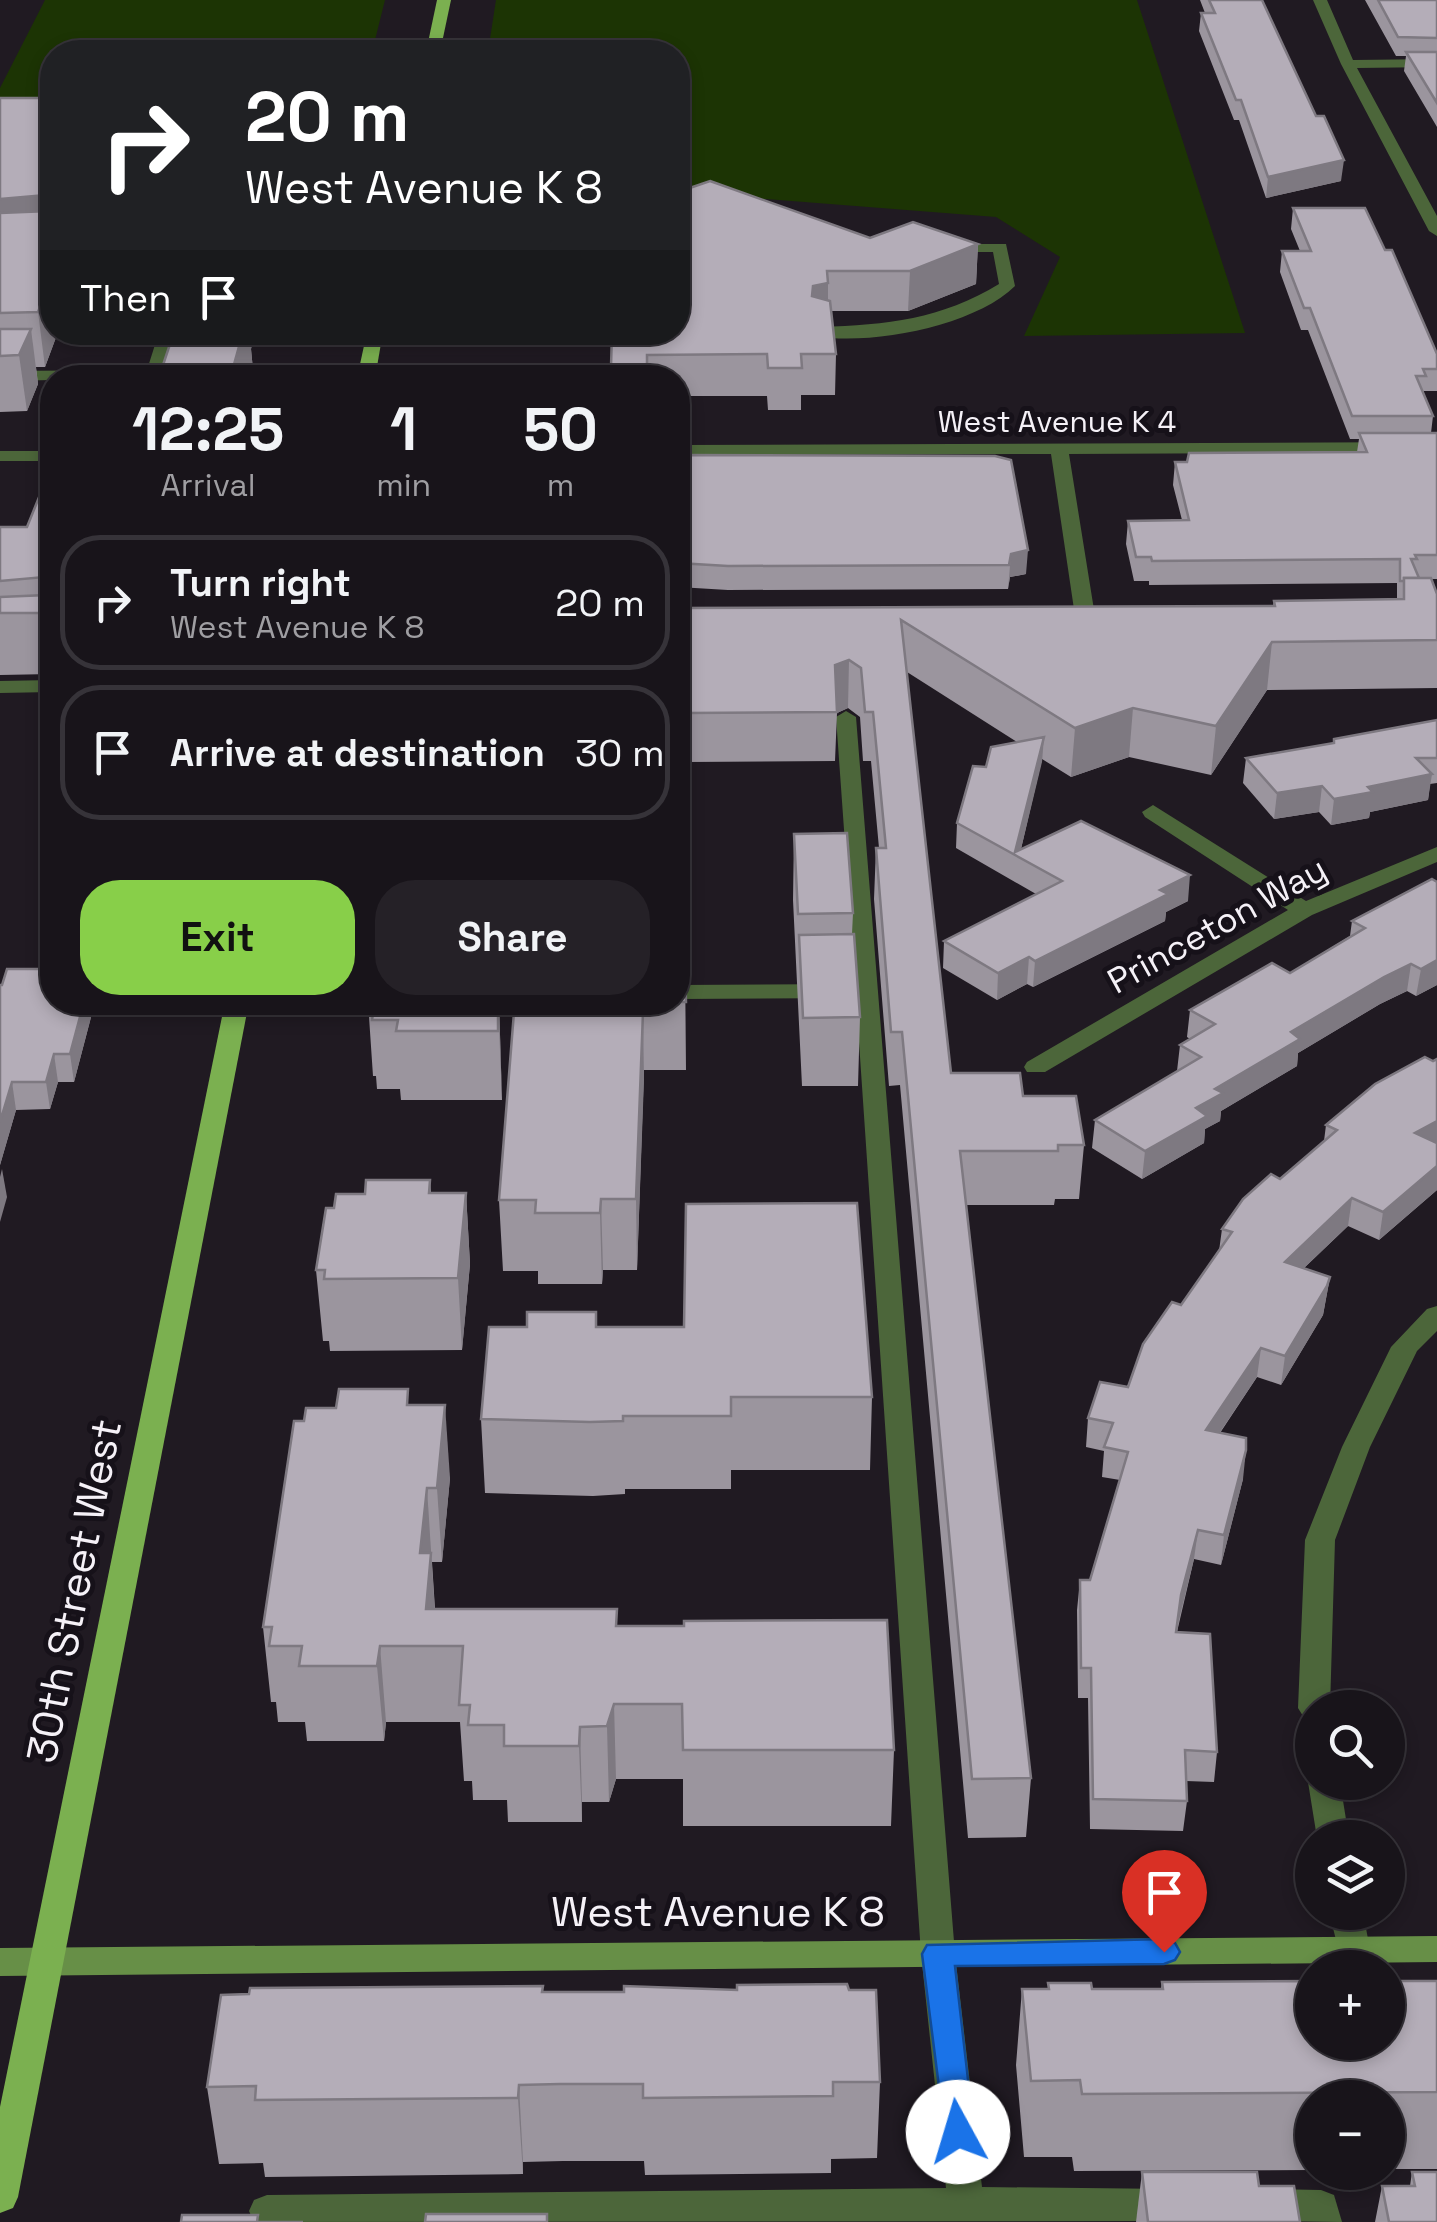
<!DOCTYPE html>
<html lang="en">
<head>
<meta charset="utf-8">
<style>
  body { margin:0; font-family:"Space Grotesk",sans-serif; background:#252127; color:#f1f3f6; height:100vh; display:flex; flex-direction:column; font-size:38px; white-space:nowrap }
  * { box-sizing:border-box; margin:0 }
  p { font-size:32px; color:#9f9ea2 }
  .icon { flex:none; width:55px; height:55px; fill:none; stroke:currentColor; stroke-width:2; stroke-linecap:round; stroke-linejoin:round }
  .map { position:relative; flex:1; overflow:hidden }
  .drawer { position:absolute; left:40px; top:365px; width:650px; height:650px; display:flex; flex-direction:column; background:#18141a; border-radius:40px; box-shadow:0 5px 15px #0003,0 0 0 2px #363339 }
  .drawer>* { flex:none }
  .hud { position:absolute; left:40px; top:40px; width:650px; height:305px; border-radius:40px; box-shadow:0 5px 15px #0003,0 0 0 2px #363339; background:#202124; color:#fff; overflow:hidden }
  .controls { position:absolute; left:1295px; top:1690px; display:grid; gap:20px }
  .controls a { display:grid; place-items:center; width:110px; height:110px; border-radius:50%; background:#18141a; box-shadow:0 5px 15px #0003,0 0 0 2px #363339; font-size:50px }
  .pin { position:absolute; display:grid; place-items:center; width:85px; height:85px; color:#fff; margin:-102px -42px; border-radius:50% 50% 50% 0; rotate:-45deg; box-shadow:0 0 10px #0007 }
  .pin .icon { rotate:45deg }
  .me { position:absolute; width:110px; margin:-55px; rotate:354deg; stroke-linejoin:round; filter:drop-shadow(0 0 8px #0008) }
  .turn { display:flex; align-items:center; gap:35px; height:210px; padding:0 40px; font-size:45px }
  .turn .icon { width:130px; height:130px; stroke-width:2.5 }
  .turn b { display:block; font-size:70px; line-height:85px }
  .then { display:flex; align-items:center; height:95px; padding:0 40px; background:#0003; gap:20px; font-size:38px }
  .eta { display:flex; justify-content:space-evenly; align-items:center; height:170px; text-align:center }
  .eta b { font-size:60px; font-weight:800; line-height:70px }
  .button { display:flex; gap:20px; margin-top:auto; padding:20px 40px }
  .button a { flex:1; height:115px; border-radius:40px; background:#88cf49; color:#111; font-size:40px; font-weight:800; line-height:115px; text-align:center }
  .button a+a { background:#252127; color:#f1f3f6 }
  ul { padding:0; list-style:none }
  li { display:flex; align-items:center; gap:30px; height:135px; margin:0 20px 15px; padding:0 20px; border:5px solid #363339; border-radius:40px }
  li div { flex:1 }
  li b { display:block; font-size:38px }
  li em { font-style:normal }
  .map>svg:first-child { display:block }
  .green { fill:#1c3404 }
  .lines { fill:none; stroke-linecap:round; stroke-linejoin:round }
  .street { fill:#4c663a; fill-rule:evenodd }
  .secondary { fill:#678f47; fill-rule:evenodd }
  .primary { fill:#7bb050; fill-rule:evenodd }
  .wall { fill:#9b959e }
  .shaded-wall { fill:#7e7981 }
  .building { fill:#b4adb8; stroke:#7e7981; stroke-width:2.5 }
  .route { fill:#1a73e8; stroke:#114b97; stroke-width:2.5 }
  .labels { text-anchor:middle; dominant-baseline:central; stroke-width:10; stroke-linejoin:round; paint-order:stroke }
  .far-street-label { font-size:30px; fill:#f5f1f7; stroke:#161119 }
  .street-label { font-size:35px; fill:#f5f1f7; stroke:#161119 }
  .near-street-label { font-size:42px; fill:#f5f1f7; stroke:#161119 }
</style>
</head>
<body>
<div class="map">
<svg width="1437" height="2222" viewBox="0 0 1437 2222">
  <rect width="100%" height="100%" fill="#201a22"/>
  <g class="green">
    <polygon points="45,0 385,0 372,52 52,52 52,132 0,132 0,88"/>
    <polygon points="496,0 1137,0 1245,333 1024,336 1060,257 996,217 766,199 678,200 678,52 488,52"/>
  </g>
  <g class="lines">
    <g class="street">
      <polygon points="1313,0 1327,0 1353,60 1437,59 1437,67 1357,68 1437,216 1437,236 1429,231 1341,64"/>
      <path d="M939 244H1006L1015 286C975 326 870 346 815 336V328L821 327C886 325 942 319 999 284L993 252H945L939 250Z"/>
      <polygon points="159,332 176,332 162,378 0,381 0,371 147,370"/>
      <polygon points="1437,442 1437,452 1069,454 1095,616 1085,622 1075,616 1051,454 678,455 678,445"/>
      <rect x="0" y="451" width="52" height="10"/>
      <polygon points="52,680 52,692 0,693 0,681"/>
      <polygon points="846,711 856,717 955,1954 982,2187 1172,2189 1185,2194 1190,2205 1185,2216 1172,2221 254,2222 249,2211 254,2200 267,2195 946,2188 921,1954 856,998 678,999 678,985 855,984 836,717"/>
      <polygon points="1153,805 1306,901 1437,847 1437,862 1312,915 1045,1072 1027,1072 1024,1067 1027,1062 1288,910 1145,817 1142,812"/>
      <polygon points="1437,1306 1437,1331 1417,1351 1370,1447 1335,1540 1330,1708 1312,1708 1312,1719 1303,1716 1298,1708 1305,1540 1342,1447 1391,1347 1427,1309"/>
      <polygon points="1312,1774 1312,1782 1340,1782 1349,1838 1317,1838 1308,1782"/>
      <polygon points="1329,1912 1363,1912 1370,1950 1365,1960 1353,1963 1341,1960"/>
      <polygon points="1267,2189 1321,2190 1334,2195 1342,2222 1267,2221 1254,2216 1249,2205 1254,2194"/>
    </g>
    <polygon class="secondary" points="1437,1936 1437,1962 0,1976 0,1948"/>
    <g class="primary">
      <polygon points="437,0 451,0 440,52 426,52"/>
      <polygon points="367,332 383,332 375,378 357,378"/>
      <polygon points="225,1002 249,1002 18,2197 13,2208 0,2213 0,2107"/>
    </g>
  </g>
  <g class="wall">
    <polygon points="1200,0 1262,0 1316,116 1341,181 1266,198 1239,120 1234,120 1199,31 1201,13 1205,13"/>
    <polygon points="1365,0 1437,0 1437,127 1404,71 1406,56 1396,56"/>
    <polygon points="0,98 52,332 58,332 45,367 36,367 38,384 27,411 0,412"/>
    <polygon points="1293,208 1437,354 1437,391 1424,391 1424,394 1433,416 1431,433 1437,433 1437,579 1431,579 1437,640 1437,688 1267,690 1211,775 1129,757 1071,777 1042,759 1021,849 1188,901 1166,912 1165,921 1033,987 1027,984 997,1000 943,968 944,941 1036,894 956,848 957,823 986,767 1017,742 907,672 951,1073 1023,1096 1084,1145 1079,1199 1055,1199 1054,1205 966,1205 1031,1778 1026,1837 968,1838 900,1085 889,1086 874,899 876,848 879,848 871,761 863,761 860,717 848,708 837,713 835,761 687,762 687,693 678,693 678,608 1273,606 1274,601 1397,599 1397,583 1149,585 1149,581 1134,581 1126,544 1128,521 1182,520 1173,485 1175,462 1357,452 1359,439 1350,439 1308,330 1301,330 1280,272 1282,251 1300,251 1291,229"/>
    <polygon points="870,238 978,244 976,284 908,311 831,311 836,354 835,395 801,395 801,410 768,410 767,396 678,396 678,378 612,378 612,332"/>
    <polygon points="174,332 255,332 251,349 253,370 251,378 163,378 162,368"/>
    <polygon points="678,455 995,456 1026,574 1010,577 1008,589 728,590 678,587"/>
    <polygon points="52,465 52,674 0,675 0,527 27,527"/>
    <polygon points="1437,720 1437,783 1430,784 1428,800 1370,812 1369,818 1331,825 1319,812 1274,819 1243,783 1246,758 1333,744 1334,739"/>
    <polygon points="794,834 853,913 852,934 860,1017 858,1086 802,1086 793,900"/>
    <polygon points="678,851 687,884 687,950 678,950"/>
    <polygon points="1437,882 1437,985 1416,996 1407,991 1380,1004 1298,1053 1297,1066 1221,1111 1220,1121 1205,1129 1204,1143 1142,1179 1092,1148 1095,1120 1177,1071 1180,1045 1190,1039 1187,1037 1190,1010 1290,973 1350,936 1352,921"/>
    <polygon points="685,960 686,1070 644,1070 637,1270 603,1270 602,1284 538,1284 538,1271 503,1271 499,1200 621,1012 621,1002"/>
    <polygon points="0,985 52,1002 95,1002 74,1082 58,1082 50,1109 16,1110 0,1165"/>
    <polygon points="368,1002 499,1002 502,1100 401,1100 400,1089 377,1089 376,1076 373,1076"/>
    <polygon points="1437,1059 1437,1190 1379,1240 1348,1226 1304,1268 1330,1277 1323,1315 1281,1385 1257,1377 1220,1433 1243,1479 1221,1565 1194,1559 1177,1632 1217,1752 1214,1782 1186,1781 1187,1801 1183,1831 1090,1829 1088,1698 1078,1698 1077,1610 1080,1580 1090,1580 1120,1480 1102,1477 1104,1451 1086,1447 1088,1418 1128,1387 1219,1251 1222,1229 1324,1141 1326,1125"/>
    <polygon points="430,1180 431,1193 466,1193 470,1264 462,1350 330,1351 329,1341 323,1341 316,1270 334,1208 365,1194"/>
    <polygon points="527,1327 597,1327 872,1397 870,1470 731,1470 731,1489 625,1489 625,1494 593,1496 485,1493 481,1419"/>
    <polygon points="410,1405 450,1478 442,1562 432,1562 435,1609 617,1626 894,1750 891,1826 683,1826 683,1779 616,1779 609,1802 582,1802 582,1822 508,1822 507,1800 473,1800 472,1781 464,1781 460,1722 386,1722 384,1741 307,1741 305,1722 278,1722 276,1702 271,1702 263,1627 304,1421 336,1408"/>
    <polygon points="1437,1981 1437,2169 1388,2169 1388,2098 1312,2098 1312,2170 1074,2171 1072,2157 1024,2157 1016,2065 1022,1989 1048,1989 1048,1983 1092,1989 1161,1989 1162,1982"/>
    <polygon points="849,1990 880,2082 877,2158 831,2159 831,2173 645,2175 644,2161 563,2161 523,2162 523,2174 265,2177 263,2163 219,2164 207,2087 543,1992"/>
    <polygon points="1142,2172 1259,2186 1300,2222 1136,2222"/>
    <polygon points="1412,2172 1437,2222 1375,2222 1382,2186 1410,2186"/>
  </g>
  <g class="shaded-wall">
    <polygon points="1344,160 1341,181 1266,198 1268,177"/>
    <polygon points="45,195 52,247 0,252 0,199"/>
    <polygon points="978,244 976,284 908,311 910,271"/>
    <polygon points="52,277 52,332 58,332 45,367 38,312"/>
    <polygon points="828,283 828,323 811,336 813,286"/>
    <polygon points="31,329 38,384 27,411 19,355"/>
    <polygon points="242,332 255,332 251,349 253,370 251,378 234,378 233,368"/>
    <polygon points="1028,550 1026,574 1010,577 1008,589 1011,554"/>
    <polygon points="1272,642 1267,690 1211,775 1216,726"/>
    <polygon points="849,660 848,708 837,713 835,665"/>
    <polygon points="1133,708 1129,757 1071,777 1075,728"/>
    <polygon points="1044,737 1042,762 1019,857 1015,852"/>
    <polygon points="1432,774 1428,800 1370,812 1369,818 1331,825 1334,799 1368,787"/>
    <polygon points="1322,786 1319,812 1274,819 1277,793"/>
    <polygon points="1190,875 1188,901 1166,912 1165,921 1033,987 1035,961 1160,890"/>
    <polygon points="1029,957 1027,984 997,1000 998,973"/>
    <polygon points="1437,960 1437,985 1416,996 1421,969"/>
    <polygon points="1411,964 1407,991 1380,1004 1298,1053 1297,1066 1221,1111 1220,1121 1205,1129 1204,1143 1142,1179 1145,1151 1196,1108 1215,1089 1291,1032 1384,977"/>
    <polygon points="84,1002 95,1002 74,1082 70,1054"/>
    <polygon points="498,1002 499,1002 502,1100"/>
    <polygon points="643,1012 644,1080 637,1270 636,1199"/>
    <polygon points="54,1054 58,1082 50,1109 46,1082"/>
    <polygon points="12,1082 16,1110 0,1165 0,1122"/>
    <polygon points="1437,1121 1437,1146 1415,1133"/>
    <polygon points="1437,1166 1437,1190 1379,1240 1383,1212"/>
    <polygon points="2,1169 7,1197 0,1222 0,1177"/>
    <polygon points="466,1193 470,1264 462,1350 458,1278"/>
    <polygon points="1352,1198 1348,1226 1281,1290 1285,1262"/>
    <polygon points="601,1199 603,1270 602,1284 600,1213"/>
    <polygon points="1330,1277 1323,1315 1281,1385 1285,1356"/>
    <polygon points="1261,1348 1257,1377 1202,1459 1206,1430"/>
    <polygon points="445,1405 450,1478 442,1562 437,1488"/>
    <polygon points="1246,1450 1243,1479 1221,1565 1224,1535"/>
    <polygon points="427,1488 436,1628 429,1646 420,1553"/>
    <polygon points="1198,1530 1194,1559 1178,1624 1181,1595"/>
    <polygon points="380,1646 386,1722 384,1741 377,1666"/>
    <polygon points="614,1704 616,1779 609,1802 607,1726"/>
    <polygon points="580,1727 582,1802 582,1822 579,1746"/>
    <polygon points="519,2085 523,2162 523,2174 518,2098"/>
  </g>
  <g class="building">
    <polygon points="1209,0 1262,0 1316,116 1324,116 1344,160 1268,177 1241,100 1236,100 1201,13 1215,13"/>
    <polygon points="1378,0 1437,0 1437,38 1398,37"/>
    <polygon points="1406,52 1437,52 1437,103"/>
    <polygon points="50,95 52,95 52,277 38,312 0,313 0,213 48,211 45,195 0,199 0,98 46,98"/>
    <polygon points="710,181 870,238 913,222 978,244 910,271 827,271 828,283 813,286 812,296 830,301 836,354 801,354 802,368 768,368 767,354 647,355 647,367 611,367 612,332 678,332 678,192"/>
    <polygon points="1293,208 1365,208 1385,250 1392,250 1437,354 1437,369 1423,369 1426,376 1416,376 1433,416 1352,416 1310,308 1304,308 1282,251 1311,251"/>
    <polygon points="0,329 31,329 19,355 0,356"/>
    <polygon points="174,332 243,332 233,368 162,368"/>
    <polygon points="1359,433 1437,433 1437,555 1415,555 1417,559 1411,559 1419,578 1404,578 1404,581 1400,581 1400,559 1152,561 1151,557 1136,557 1128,521 1189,520 1175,462 1187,462 1189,453 1367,452"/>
    <polygon points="678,455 995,456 1011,460 1028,550 1011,554 1009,565 728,566 678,563"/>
    <polygon points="52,465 52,613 0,613 0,597 46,595 44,577 0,581 0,527 27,527"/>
    <polygon points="1404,578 1431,578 1437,594 1437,640 1272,642 1216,726 1133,708 1075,728 901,620 951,1073 1020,1073 1023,1096 1076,1096 1084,1145 1058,1145 1058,1151 960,1151 1031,1778 972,1779 902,1032 891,1032 876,848 886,848 873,712 865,712 861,668 849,660 835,665 837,712 687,713 686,645 678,645 678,608 1275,606 1274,601 1404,599"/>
    <polygon points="1437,720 1437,758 1416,758 1432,774 1368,787 1373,792 1334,799 1322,786 1277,793 1246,758 1334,743 1334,739"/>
    <polygon points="1044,737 1015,852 1081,821 1190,875 1160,890 1168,894 1035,961 1029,957 998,973 944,941 1062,881 957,823 973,766 986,767 991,747"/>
    <polygon points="847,833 853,913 798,914 794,834"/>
    <polygon points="678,851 686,851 687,884 678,884"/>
    <polygon points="1432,879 1437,882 1437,960 1421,969 1411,964 1384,977 1291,1032 1300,1039 1215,1089 1223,1093 1196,1108 1207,1116 1145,1151 1095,1120 1201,1057 1180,1045 1215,1024 1190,1010 1272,963 1290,973 1365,928 1352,921"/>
    <polygon points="854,934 860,1017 803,1018 799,935"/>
    <polygon points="678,960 685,960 686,1002 678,1002"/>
    <polygon points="7,969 52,969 52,1002 84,1002 70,1054 54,1054 46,1082 12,1082 0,1122 0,985 2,985"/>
    <polygon points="368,1002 498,1002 498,1031 396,1031 398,1020 372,1020 374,1008 367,1008"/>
    <polygon points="514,1012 643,1012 636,1199 601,1199 600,1213 535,1213 536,1200 499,1200"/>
    <polygon points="1425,1057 1433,1061 1437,1059 1437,1121 1415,1133 1437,1143 1437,1166 1383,1212 1352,1198 1285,1262 1330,1277 1327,1286 1285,1356 1261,1348 1206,1430 1246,1438 1246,1450 1224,1535 1198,1530 1181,1595 1176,1632 1210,1634 1217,1752 1185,1750 1187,1801 1093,1799 1091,1668 1081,1668 1080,1580 1090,1580 1128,1452 1104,1447 1113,1423 1088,1418 1100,1382 1128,1387 1143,1344 1172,1302 1181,1305 1232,1232 1222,1229 1243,1199 1271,1174 1280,1179 1337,1130 1326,1125 1375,1084"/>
    <polygon points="366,1180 430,1180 429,1193 466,1193 458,1278 324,1279 325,1270 316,1270 326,1208 334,1208 336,1194 365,1194"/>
    <polygon points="857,1203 872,1397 731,1397 731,1416 623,1416 623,1421 590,1422 481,1419 489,1327 527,1327 527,1312 596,1312 596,1327 684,1327 686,1204"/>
    <polygon points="339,1389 408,1389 407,1405 445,1405 437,1488 427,1488 420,1553 431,1553 426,1609 617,1609 616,1626 684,1626 684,1621 887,1620 894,1750 683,1750 682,1704 614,1704 607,1726 580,1727 579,1746 504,1746 504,1725 468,1725 470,1705 459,1705 463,1646 380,1646 377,1666 299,1666 302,1646 269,1646 272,1627 263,1627 294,1421 304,1421 306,1408 336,1408"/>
    <polygon points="1312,1981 1312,2042 1388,2042 1388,1981 1437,1981 1437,2092 1082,2094 1080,2080 1031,2081 1022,1989 1049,1989 1048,1983 1091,1983 1092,1989 1163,1989 1162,1982"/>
    <polygon points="847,1984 849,1990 876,1990 880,2082 833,2082 833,2096 643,2098 643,2084 560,2084 519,2085 518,2098 255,2100 256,2086 207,2087 221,1995 249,1994 250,1988 543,1986 542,1992 624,1992 624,1986 737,1990 737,1985"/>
    <polygon points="1142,2172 1257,2172 1259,2186 1294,2186 1300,2222 1148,2222"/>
    <polygon points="1412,2172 1437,2172 1437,2222 1389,2222 1382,2186 1415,2186"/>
    <polygon points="426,2214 547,2214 547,2222 425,2222"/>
    <polygon points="182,2215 258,2215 257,2222 303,2222 181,2222"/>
  </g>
  <polygon class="route" points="1164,1939 1175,1943 1180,1952 1175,1960 1164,1964 955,1966 974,2132 970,2142 958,2146 946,2142 922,1954 927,1945"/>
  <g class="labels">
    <g class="far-street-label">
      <text x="1057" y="421">West Avenue K 4</text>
    </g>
    <g class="street-label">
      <text transform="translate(1217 925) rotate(-29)">Princeton Way</text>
    </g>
    <g class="near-street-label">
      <text transform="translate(74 1591) rotate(-79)">30th Street West</text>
      <text x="718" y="1911">West Avenue K 8</text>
    </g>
  </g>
</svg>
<div class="controls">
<a><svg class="icon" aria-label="search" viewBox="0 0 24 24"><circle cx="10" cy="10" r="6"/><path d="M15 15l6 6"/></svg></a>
<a><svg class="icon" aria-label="layers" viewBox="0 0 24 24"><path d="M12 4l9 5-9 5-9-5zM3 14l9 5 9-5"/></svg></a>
<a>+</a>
<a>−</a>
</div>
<div class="pin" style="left:1164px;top:1952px;background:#d93025"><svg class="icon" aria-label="arrive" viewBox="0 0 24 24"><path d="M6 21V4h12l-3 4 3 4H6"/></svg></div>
<svg class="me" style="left:958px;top:2132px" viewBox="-20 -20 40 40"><circle r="19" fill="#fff"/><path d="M0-13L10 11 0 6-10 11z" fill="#1a73e8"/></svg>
<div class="hud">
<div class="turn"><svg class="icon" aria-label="right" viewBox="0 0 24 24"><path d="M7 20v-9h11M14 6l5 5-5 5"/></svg><div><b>20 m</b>West Avenue K 8</div></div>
<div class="then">Then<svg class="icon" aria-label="arrive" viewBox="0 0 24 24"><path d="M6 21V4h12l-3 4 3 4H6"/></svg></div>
</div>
<section class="drawer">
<div class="eta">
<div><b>12:25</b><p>Arrival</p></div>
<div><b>1</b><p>min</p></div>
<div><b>50</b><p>m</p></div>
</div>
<ul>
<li><svg class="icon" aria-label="right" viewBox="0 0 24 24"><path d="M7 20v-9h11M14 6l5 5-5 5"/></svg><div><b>Turn right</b><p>West Avenue K 8</p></div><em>20 m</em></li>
<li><svg class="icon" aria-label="arrive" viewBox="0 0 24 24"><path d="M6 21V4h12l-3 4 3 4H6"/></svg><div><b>Arrive at destination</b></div><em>30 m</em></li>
</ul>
<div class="button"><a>Exit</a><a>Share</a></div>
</section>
</div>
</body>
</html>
